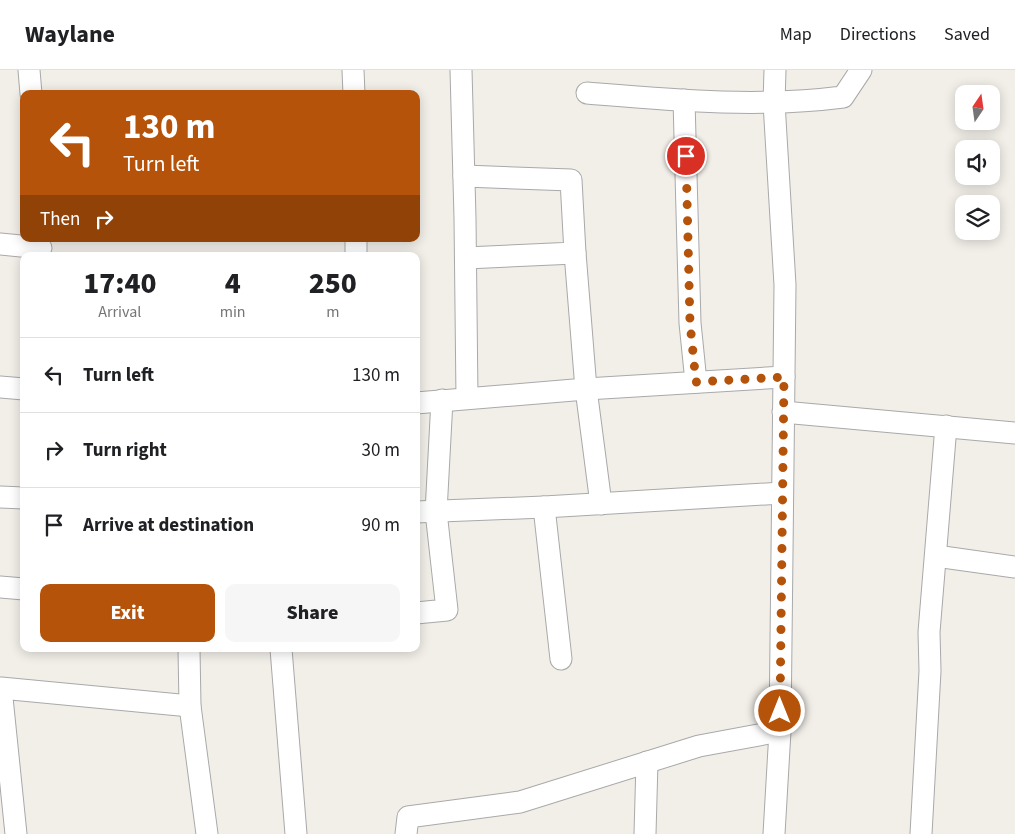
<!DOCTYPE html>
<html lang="en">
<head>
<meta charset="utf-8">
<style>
  body { margin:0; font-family:"Source Sans 3",sans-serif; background:#f6f6f6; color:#202124; height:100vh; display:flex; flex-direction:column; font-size:19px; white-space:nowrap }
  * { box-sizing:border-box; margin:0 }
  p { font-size:16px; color:#757577 }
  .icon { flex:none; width:28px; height:28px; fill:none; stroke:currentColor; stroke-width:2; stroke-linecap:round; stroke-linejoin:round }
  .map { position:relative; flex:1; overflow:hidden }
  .drawer { position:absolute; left:20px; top:182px; width:400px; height:400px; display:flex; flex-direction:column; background:#fff; border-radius:10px; box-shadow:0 2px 12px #0003 }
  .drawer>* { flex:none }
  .banner { position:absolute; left:20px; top:20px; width:400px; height:152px; border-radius:10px; box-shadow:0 2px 12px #0003; background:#b45309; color:#fff; overflow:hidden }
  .needle { width:32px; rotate:13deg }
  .controls { position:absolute; left:955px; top:15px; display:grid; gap:10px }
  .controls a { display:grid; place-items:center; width:45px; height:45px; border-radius:10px; background:#fff; box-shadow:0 2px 12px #0003; font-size:25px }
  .pin { position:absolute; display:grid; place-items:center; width:42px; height:42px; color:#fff; margin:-21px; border:2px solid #fff; border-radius:50%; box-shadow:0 1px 5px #0007 }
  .me { position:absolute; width:55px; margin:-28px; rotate:0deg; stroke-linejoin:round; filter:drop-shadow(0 0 4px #0008) }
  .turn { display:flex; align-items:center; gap:18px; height:105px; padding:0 20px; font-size:22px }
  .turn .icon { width:65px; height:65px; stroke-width:2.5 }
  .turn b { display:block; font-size:35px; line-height:42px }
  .then { display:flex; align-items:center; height:48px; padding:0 20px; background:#0003; gap:10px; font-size:19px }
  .eta { display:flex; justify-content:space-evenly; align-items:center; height:85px; text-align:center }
  .eta b { font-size:30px; font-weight:800; line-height:35px }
  .action { display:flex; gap:10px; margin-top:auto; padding:10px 20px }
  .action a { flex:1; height:58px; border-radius:10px; background:#b45309; color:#fff; font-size:20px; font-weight:800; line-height:58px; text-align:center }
  .action a+a { background:#f6f6f6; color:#202124 }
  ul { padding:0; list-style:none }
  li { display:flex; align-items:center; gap:15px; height:75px; padding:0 20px; border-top:1px solid #e0e0e0 }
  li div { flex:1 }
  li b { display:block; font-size:19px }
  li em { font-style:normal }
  header { display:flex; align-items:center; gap:30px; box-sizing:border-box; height:70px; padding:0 25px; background:#fff; border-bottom:1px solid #e0e0e0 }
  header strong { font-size:24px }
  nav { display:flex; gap:28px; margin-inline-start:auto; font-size:18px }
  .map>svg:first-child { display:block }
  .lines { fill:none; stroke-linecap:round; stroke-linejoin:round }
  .street-casing { stroke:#a9a9a9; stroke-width:23 }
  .street { stroke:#fff; stroke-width:21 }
  .route { stroke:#b45309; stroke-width:9; stroke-dasharray:0 16.2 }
</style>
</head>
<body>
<header>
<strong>Waylane</strong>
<nav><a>Map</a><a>Directions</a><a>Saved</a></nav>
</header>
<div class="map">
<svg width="1015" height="764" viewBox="0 0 1015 764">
  <rect width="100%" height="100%" fill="#f2efe9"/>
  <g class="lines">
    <g class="street-casing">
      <g id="street">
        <polyline points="29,0 31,24"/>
        <polyline points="353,0 354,24"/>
        <polyline points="461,0 465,148 467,328"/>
        <path d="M587 23C672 30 758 38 843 27L861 0"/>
        <polyline points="684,30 690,253 696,312"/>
        <polyline points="464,106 571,110 575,183 466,188"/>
        <polyline points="356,169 356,186"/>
        <polyline points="0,174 41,178"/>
        <polyline points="575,183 586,319 601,434"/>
        <polyline points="0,317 24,319"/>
        <polyline points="416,333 586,319 784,307"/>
        <polyline points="783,342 1015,363"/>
        <polyline points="0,427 24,428"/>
        <polyline points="544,437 561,589"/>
        <polyline points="416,442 544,437 782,423"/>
        <polyline points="936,486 1015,497"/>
        <polyline points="0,517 24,519"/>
        <polyline points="416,543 447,540 436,442 442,330"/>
        <polyline points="189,579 190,636 207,764"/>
        <polyline points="281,579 296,764"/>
        <polyline points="16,764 1,618 190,636"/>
        <polyline points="406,764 408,747 520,732 699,676 780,661"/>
        <polyline points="645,764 647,692"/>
        <polyline points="774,764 780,661 785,215 774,33 775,0"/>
        <polyline points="921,764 930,601 929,562 946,356"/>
      </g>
    </g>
    <use href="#street" class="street"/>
  </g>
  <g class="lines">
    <polyline class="route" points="686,86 690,253 696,312 784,307 780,641"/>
  </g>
</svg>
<div class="controls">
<a><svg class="needle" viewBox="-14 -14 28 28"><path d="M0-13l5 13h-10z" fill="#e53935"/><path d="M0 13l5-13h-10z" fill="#757577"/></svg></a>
<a><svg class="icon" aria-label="sound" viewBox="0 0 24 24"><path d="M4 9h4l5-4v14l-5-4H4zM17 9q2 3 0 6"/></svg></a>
<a><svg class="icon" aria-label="layers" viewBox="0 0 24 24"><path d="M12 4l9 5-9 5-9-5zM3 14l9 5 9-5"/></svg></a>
</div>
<div class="pin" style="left:686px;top:86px;background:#d93025"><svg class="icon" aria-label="arrive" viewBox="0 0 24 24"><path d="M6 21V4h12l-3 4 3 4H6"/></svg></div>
<svg class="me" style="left:780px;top:641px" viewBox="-20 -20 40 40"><circle r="17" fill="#b45309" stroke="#fff" stroke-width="3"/><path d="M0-11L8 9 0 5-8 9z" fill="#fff"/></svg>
<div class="banner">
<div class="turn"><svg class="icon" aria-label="left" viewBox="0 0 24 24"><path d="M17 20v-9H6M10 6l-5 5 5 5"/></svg><div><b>130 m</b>Turn left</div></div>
<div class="then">Then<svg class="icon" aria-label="right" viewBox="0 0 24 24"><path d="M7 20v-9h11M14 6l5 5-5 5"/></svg></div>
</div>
<section class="drawer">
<div class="eta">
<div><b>17:40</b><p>Arrival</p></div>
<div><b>4</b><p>min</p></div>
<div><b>250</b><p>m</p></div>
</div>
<ul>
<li><svg class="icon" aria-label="left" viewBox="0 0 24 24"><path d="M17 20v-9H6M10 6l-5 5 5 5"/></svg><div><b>Turn left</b></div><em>130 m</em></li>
<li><svg class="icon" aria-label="right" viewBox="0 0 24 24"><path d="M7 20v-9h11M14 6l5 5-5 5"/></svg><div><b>Turn right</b></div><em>30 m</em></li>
<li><svg class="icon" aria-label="arrive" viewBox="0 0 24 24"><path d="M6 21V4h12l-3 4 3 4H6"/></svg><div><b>Arrive at destination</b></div><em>90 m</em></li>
</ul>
<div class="action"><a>Exit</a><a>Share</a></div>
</section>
</div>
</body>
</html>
